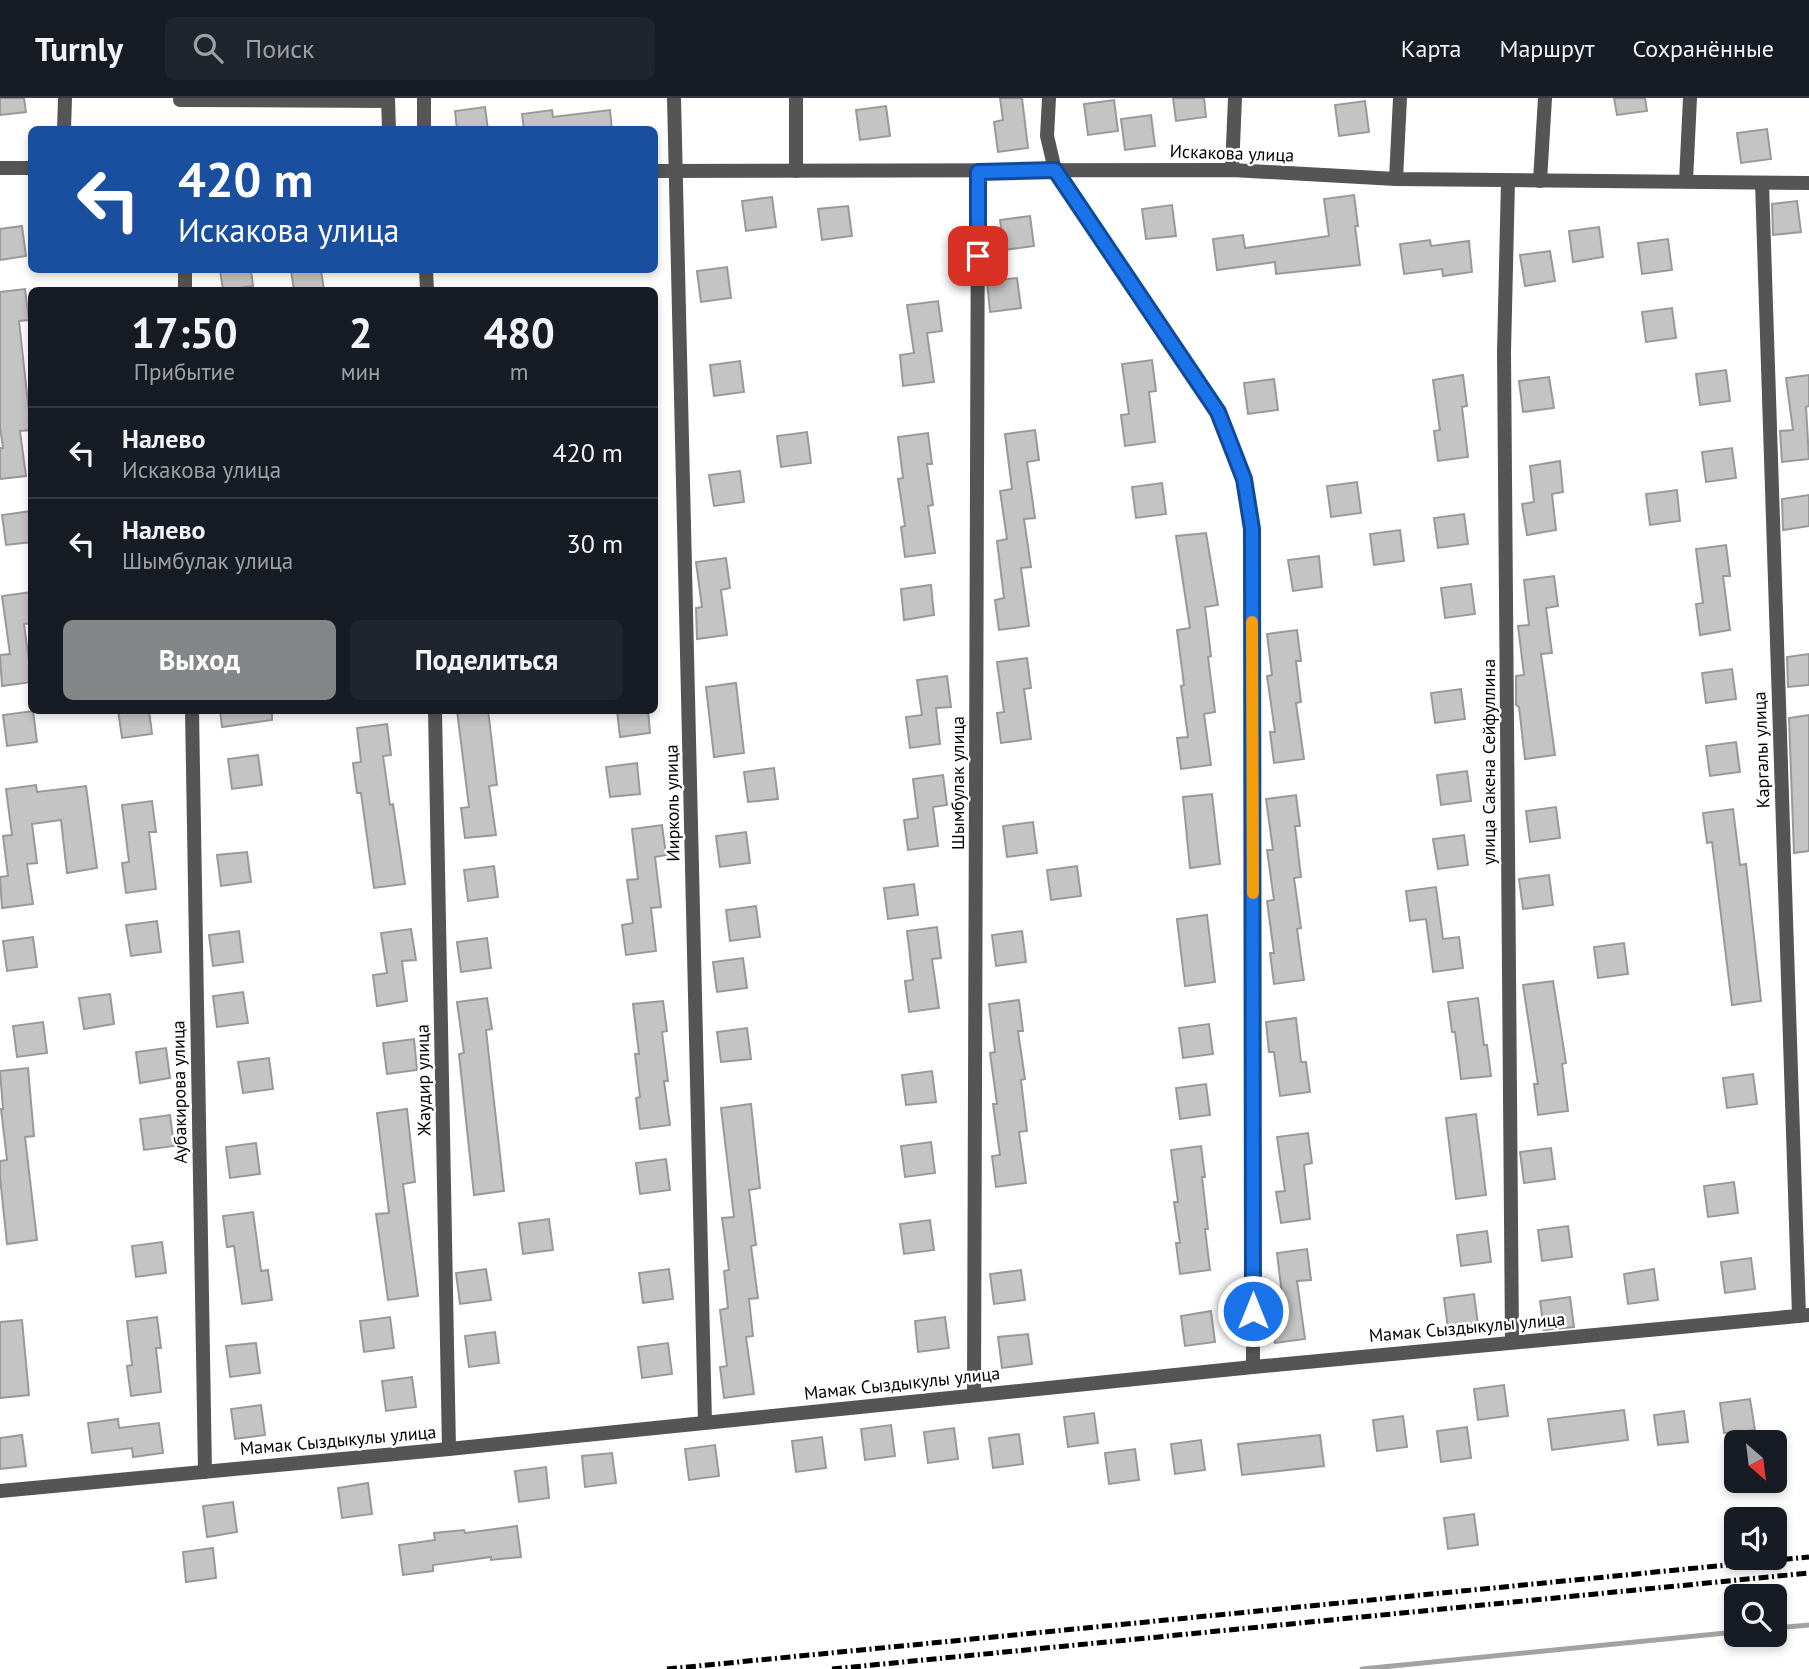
<!DOCTYPE html>
<html lang="ru">
<head>
<meta charset="utf-8">
<style>
  body { margin:0; font-family:"PT Sans",sans-serif; background:#20242c; color:#f1f3f6; height:100vh; display:flex; flex-direction:column; font-size:26px; white-space:nowrap }
  * { box-sizing:border-box; margin:0 }
  p { font-size:23px; color:#9ea1a6 }
  .icon { flex:none; width:38px; height:38px; fill:none; stroke:currentColor; stroke-width:2; stroke-linecap:round; stroke-linejoin:round }
  .map { position:relative; flex:1; overflow:hidden }
  .sheet { position:absolute; left:28px; top:189px; width:630px; height:427px; display:flex; flex-direction:column; background:#171b24; border-radius:10px; box-shadow:0 4px 10px #0003 }
  .sheet>* { flex:none }
  .hud { position:absolute; left:28px; top:28px; width:630px; height:147px; border-radius:10px; box-shadow:0 4px 10px #0003; background:#1a4fa0; color:#fff; overflow:hidden }
  .needle { width:46px; rotate:152deg }
  .controls { position:absolute; left:1724px; top:1332px; display:grid; gap:14px }
  .controls a { display:grid; place-items:center; width:63px; height:63px; border-radius:10px; background:#171b24; box-shadow:0 4px 10px #0003; font-size:35px }
  .pin { position:absolute; display:grid; place-items:center; width:60px; height:60px; color:#fff; margin:-30px; border-radius:14px; box-shadow:0 4px 10px #0006 }
  .me { position:absolute; width:77px; margin:-38px; rotate:0deg; stroke-linejoin:round; filter:drop-shadow(0 0 5px #0008) }
  .turn { display:flex; align-items:center; gap:24px; height:147px; padding:0 35px; font-size:32px }
  .turn .icon { width:91px; height:91px; stroke-width:2.5 }
  .turn b { display:block; font-size:49px; line-height:60px }
  .eta { display:flex; justify-content:space-evenly; align-items:center; height:119px; text-align:center }
  .eta b { font-size:42px; font-weight:700; line-height:49px }
  .action { display:flex; gap:14px; margin-top:auto; padding:14px 35px }
  .action a { flex:1; height:80px; border-radius:10px; background:#858687; color:#fff; font-size:28px; font-weight:700; line-height:80px; text-align:center }
  .action a+a { background:#20242c; color:#f1f3f6 }
  ul { padding:0; list-style:none }
  li { display:flex; align-items:center; gap:21px; height:91px; padding:0 35px; border-top:2px solid #363941 }
  li div { flex:1 }
  li b { display:block; font-size:26px }
  li em { font-style:normal }
  header { display:flex; align-items:center; gap:42px; box-sizing:border-box; height:98px; padding:0 35px; background:#171b24; border-bottom:2px solid #363941 }
  header strong { font-size:33px }
  nav { display:flex; gap:38px; margin-inline-start:auto; font-size:24px }
  .search { width:490px; height:63px; background:#20242c; display:flex; align-items:center; gap:18px; box-sizing:border-box; padding:0 24px; border-radius:10px; color:#9ea1a6; font-size:26px }
  .map>svg:first-child { display:block }
  .lines { fill:none; stroke-linecap:round; stroke-linejoin:round }
  .stream { stroke:#a3a3a3; stroke-width:5 }
  .building { fill:#c4c4c4; stroke:#999; stroke-width:2 }
  .minor { stroke:#555; stroke-width:14 }
  .rail { stroke:#000; stroke-width:5; stroke-dasharray:10 3.5 2 3.5; stroke-linecap:butt }
  .route-casing { stroke:#114b97; stroke-width:18 }
  .route { stroke:#1a73e8; stroke-width:12 }
  .slow { stroke:#f59e0b; stroke-width:12 }
  .labels { text-anchor:middle; dominant-baseline:central; stroke-width:5; stroke-linejoin:round; paint-order:stroke }
  .street-label { font-size:18px; fill:#000; stroke:#fff }
</style>
</head>
<body>
<header>
<strong>Turnly</strong>
<div class="search"><svg class="icon" aria-label="search" viewBox="0 0 24 24"><circle cx="10" cy="10" r="6"/><path d="M15 15l6 6"/></svg>Поиск</div>
<nav><a>Карта</a><a>Маршрут</a><a>Сохранённые</a></nav>
</header>
<div class="map">
<svg width="1809" height="1571" viewBox="0 0 1809 1571">
  <rect width="100%" height="100%" fill="#fff"/>
  <g class="lines">
    <g class="stream">
      <polyline points="1774,1530 1809,1527"/>
      <polyline points="1362,1571 1736,1534"/>
    </g>
  </g>
  <g class="building">
    <polygon points="0,0 24,0 26,14 0,17"/>
    <polygon points="1000,0 1022,0 1028,50 998,54 994,24 1003,22"/>
    <polygon points="1173,0 1204,0 1206,19 1176,23"/>
    <polygon points="1614,0 1645,0 1647,13 1617,17"/>
    <polygon points="1114,2 1118,33 1088,37 1084,6"/>
    <polygon points="1365,3 1369,34 1339,38 1335,7"/>
    <polygon points="886,8 890,38 860,42 856,12"/>
    <polygon points="485,9 488,32 457,32 455,13"/>
    <polygon points="552,12 553,19 610,12 612,32 524,32 522,16"/>
    <polygon points="1151,17 1155,48 1125,52 1121,21"/>
    <polygon points="1767,31 1771,61 1741,65 1737,35"/>
    <polygon points="1354,97 1358,128 1355,128 1360,167 1276,176 1275,164 1217,172 1213,141 1243,137 1245,150 1329,138 1324,101"/>
    <polygon points="772,99 776,129 746,133 742,103"/>
    <polygon points="1797,103 1801,134 1773,137 1772,106"/>
    <polygon points="1172,107 1176,138 1146,141 1142,111"/>
    <polygon points="848,108 852,138 822,142 818,111"/>
    <polygon points="1030,118 1034,148 1004,152 1000,122"/>
    <polygon points="22,128 26,158 0,162 0,131"/>
    <polygon points="1599,129 1603,159 1573,164 1569,133"/>
    <polygon points="1668,141 1672,172 1642,176 1638,145"/>
    <polygon points="1430,142 1431,148 1469,143 1472,174 1443,178 1442,171 1404,176 1400,146"/>
    <polygon points="1550,153 1555,183 1525,188 1520,157"/>
    <polygon points="727,169 731,200 701,204 697,173"/>
    <polygon points="220,172 251,172 253,188 223,192"/>
    <polygon points="291,172 321,172 324,192 294,192"/>
    <polygon points="1017,180 1021,210 990,214 987,183"/>
    <polygon points="25,191 29,222 19,223 31,332 20,333 26,378 0,381 0,350 3,350 0,329 0,194"/>
    <polygon points="938,203 942,233 927,235 934,284 903,288 900,257 914,255 907,207"/>
    <polygon points="1672,210 1676,240 1646,244 1642,214"/>
    <polygon points="1152,262 1156,293 1149,294 1155,344 1125,348 1121,317 1129,316 1122,266"/>
    <polygon points="740,263 744,294 714,298 710,267"/>
    <polygon points="1726,272 1730,303 1700,307 1696,276"/>
    <polygon points="1463,277 1467,308 1462,309 1468,359 1438,363 1434,333 1440,332 1433,282"/>
    <polygon points="1809,277 1809,308 1806,309 1809,361 1782,364 1780,333 1793,332 1786,280"/>
    <polygon points="1549,279 1554,310 1523,314 1519,283"/>
    <polygon points="1274,281 1278,312 1248,316 1244,285"/>
    <polygon points="1035,332 1039,362 1027,364 1035,420 1024,421 1031,469 1021,470 1029,528 999,532 995,502 1004,500 997,443 1007,441 1000,393 1012,391 1005,336"/>
    <polygon points="807,334 811,365 781,369 777,338"/>
    <polygon points="928,335 932,366 927,366 933,407 928,408 935,455 905,459 901,429 905,428 898,381 903,380 898,339"/>
    <polygon points="1732,350 1736,380 1706,384 1702,354"/>
    <polygon points="1560,363 1563,394 1552,396 1556,432 1527,437 1522,406 1534,404 1530,368"/>
    <polygon points="740,373 744,404 714,408 709,377"/>
    <polygon points="1357,384 1361,415 1331,419 1327,388"/>
    <polygon points="1162,385 1166,416 1136,420 1132,389"/>
    <polygon points="1677,392 1680,423 1650,427 1646,396"/>
    <polygon points="1809,397 1809,428 1783,432 1782,401"/>
    <polygon points="32,413 32,444 6,447 2,417"/>
    <polygon points="1464,416 1468,446 1438,450 1434,420"/>
    <polygon points="1400,432 1404,463 1374,467 1370,436"/>
    <polygon points="1206,435 1218,507 1205,509 1211,558 1208,559 1215,614 1204,616 1211,667 1181,671 1177,640 1188,639 1181,588 1184,587 1177,532 1190,530 1176,438"/>
    <polygon points="1726,447 1730,478 1723,478 1730,532 1700,537 1696,506 1703,505 1696,451"/>
    <polygon points="1319,458 1322,489 1293,493 1288,462"/>
    <polygon points="726,460 730,490 721,492 727,537 697,541 696,510 702,509 696,464"/>
    <polygon points="1554,478 1558,508 1546,510 1552,555 1541,556 1555,657 1525,661 1519,609 1516,607 1516,578 1524,577 1518,528 1529,527 1524,482"/>
    <polygon points="1471,486 1475,516 1445,520 1441,490"/>
    <polygon points="931,487 934,517 904,522 901,491"/>
    <polygon points="32,494 32,525 24,526 32,584 2,588 0,557 10,556 2,498"/>
    <polygon points="1297,532 1301,563 1296,563 1301,604 1296,605 1304,661 1274,665 1270,634 1275,634 1267,578 1272,577 1267,536"/>
    <polygon points="1809,556 1809,587 1788,589 1787,559"/>
    <polygon points="1027,560 1031,590 1024,591 1031,641 1001,645 997,615 1004,614 997,564"/>
    <polygon points="1732,571 1736,601 1706,605 1702,575"/>
    <polygon points="947,578 951,609 936,610 940,646 910,650 906,619 922,617 917,582"/>
    <polygon points="736,585 744,655 714,659 706,589"/>
    <polygon points="1461,591 1465,621 1435,625 1431,595"/>
    <polygon points="118,612 149,612 152,636 122,640"/>
    <polygon points="220,612 272,612 272,622 222,629"/>
    <polygon points="457,612 488,612 497,687 489,688 496,737 465,740 461,710 469,709"/>
    <polygon points="617,612 648,612 650,635 620,639"/>
    <polygon points="33,613 37,644 7,648 3,617"/>
    <polygon points="1809,617 1809,753 1794,755 1789,620"/>
    <polygon points="387,626 391,657 383,658 390,707 393,706 405,786 374,790 361,695 357,695 353,665 361,664 357,630"/>
    <polygon points="1736,644 1740,674 1710,678 1706,648"/>
    <polygon points="258,657 262,687 232,691 228,661"/>
    <polygon points="637,665 640,696 610,699 606,669"/>
    <polygon points="774,670 778,701 748,704 744,674"/>
    <polygon points="1467,673 1471,703 1441,707 1437,677"/>
    <polygon points="943,677 947,707 933,709 938,748 908,752 904,722 918,720 913,681"/>
    <polygon points="36,687 37,694 86,688 97,770 67,775 61,722 32,726 37,765 27,766 33,806 2,810 0,779 8,778 3,738 12,737 6,691"/>
    <polygon points="1212,696 1220,766 1190,770 1183,699"/>
    <polygon points="1296,697 1300,728 1295,728 1301,779 1294,780 1301,830 1297,831 1304,882 1274,886 1270,855 1274,855 1267,803 1274,802 1267,752 1273,752 1266,701"/>
    <polygon points="152,703 156,734 149,734 156,791 126,795 122,765 129,764 122,707"/>
    <polygon points="1556,709 1560,740 1530,744 1526,713"/>
    <polygon points="1733,711 1740,767 1746,766 1761,903 1732,907 1712,744 1707,745 1703,715"/>
    <polygon points="1033,724 1037,755 1007,759 1003,728"/>
    <polygon points="662,727 666,757 655,759 661,809 651,810 656,853 626,857 622,827 633,825 627,782 638,781 632,731"/>
    <polygon points="746,734 750,765 720,769 716,738"/>
    <polygon points="1464,737 1468,767 1438,771 1433,741"/>
    <polygon points="247,754 251,784 221,788 217,757"/>
    <polygon points="494,768 498,799 468,803 464,772"/>
    <polygon points="1077,768 1081,798 1051,802 1047,772"/>
    <polygon points="1549,777 1553,807 1523,811 1519,781"/>
    <polygon points="914,786 918,817 888,821 884,790"/>
    <polygon points="1436,789 1443,841 1459,839 1463,870 1433,874 1426,821 1410,823 1406,793"/>
    <polygon points="756,808 760,839 730,843 726,812"/>
    <polygon points="1207,817 1215,884 1185,888 1177,821"/>
    <polygon points="157,823 161,854 131,858 126,827"/>
    <polygon points="937,829 941,860 932,861 939,910 909,914 905,883 913,882 907,833"/>
    <polygon points="411,831 416,862 402,863 407,903 377,908 373,877 387,875 381,835"/>
    <polygon points="239,833 243,864 213,868 209,837"/>
    <polygon points="1022,833 1026,864 996,868 992,837"/>
    <polygon points="33,839 37,869 7,873 3,843"/>
    <polygon points="487,840 491,870 461,874 457,844"/>
    <polygon points="1624,845 1628,876 1598,880 1594,849"/>
    <polygon points="743,860 747,890 717,894 713,864"/>
    <polygon points="1553,883 1566,965 1562,966 1568,1013 1538,1017 1534,986 1538,986 1523,887"/>
    <polygon points="243,894 248,925 217,929 213,898"/>
    <polygon points="110,896 114,926 84,931 79,900"/>
    <polygon points="487,900 492,931 486,932 504,1093 474,1097 459,956 464,955 457,904"/>
    <polygon points="1478,900 1484,947 1487,947 1491,978 1461,981 1455,934 1452,934 1448,904"/>
    <polygon points="1019,902 1023,933 1018,933 1025,981 1021,982 1027,1033 1019,1034 1026,1085 996,1089 992,1058 1000,1057 993,1006 997,1006 990,955 995,954 989,906"/>
    <polygon points="663,903 667,933 662,934 668,983 664,983 670,1027 640,1031 636,1000 640,999 635,956 639,956 633,906"/>
    <polygon points="1296,920 1301,964 1306,964 1310,994 1280,998 1274,954 1269,954 1266,924"/>
    <polygon points="43,924 47,955 17,959 13,928"/>
    <polygon points="1209,926 1213,956 1183,960 1179,930"/>
    <polygon points="747,930 751,961 721,964 717,934"/>
    <polygon points="414,941 417,972 387,976 383,945"/>
    <polygon points="166,950 170,980 140,985 136,954"/>
    <polygon points="269,960 273,991 243,995 238,964"/>
    <polygon points="28,970 34,1038 25,1039 37,1142 7,1146 0,1079 0,1063 7,1062 1,1011 3,1011 0,973"/>
    <polygon points="932,973 936,1004 906,1007 902,977"/>
    <polygon points="1753,976 1757,1006 1727,1010 1723,980"/>
    <polygon points="1206,986 1210,1017 1180,1021 1176,990"/>
    <polygon points="751,1006 760,1090 749,1092 756,1147 751,1148 758,1200 749,1201 753,1238 746,1239 754,1296 724,1300 720,1269 727,1268 720,1212 728,1210 724,1173 729,1172 722,1120 734,1119 721,1010"/>
    <polygon points="407,1011 415,1084 403,1086 418,1198 388,1202 376,1116 389,1115 377,1015"/>
    <polygon points="1476,1016 1486,1097 1456,1101 1446,1020"/>
    <polygon points="170,1017 174,1048 144,1052 140,1021"/>
    <polygon points="1308,1035 1312,1065 1304,1067 1310,1121 1281,1125 1276,1094 1285,1093 1277,1039"/>
    <polygon points="931,1044 935,1075 905,1079 901,1048"/>
    <polygon points="256,1045 260,1076 230,1080 226,1049"/>
    <polygon points="1201,1048 1205,1079 1202,1079 1208,1131 1205,1131 1210,1172 1180,1176 1176,1145 1180,1145 1174,1104 1178,1104 1171,1052"/>
    <polygon points="1551,1050 1555,1081 1524,1085 1520,1054"/>
    <polygon points="666,1061 670,1092 640,1096 636,1065"/>
    <polygon points="1734,1084 1738,1115 1708,1119 1704,1088"/>
    <polygon points="253,1114 261,1173 268,1172 272,1202 242,1206 234,1148 227,1149 223,1118"/>
    <polygon points="549,1121 553,1152 523,1156 519,1125"/>
    <polygon points="930,1122 934,1152 904,1156 900,1126"/>
    <polygon points="1568,1128 1572,1159 1542,1163 1538,1132"/>
    <polygon points="1487,1133 1491,1164 1461,1168 1457,1137"/>
    <polygon points="162,1144 166,1175 136,1179 132,1148"/>
    <polygon points="1307,1151 1311,1182 1297,1183 1305,1241 1275,1245 1271,1214 1284,1213 1277,1155"/>
    <polygon points="1751,1160 1755,1191 1725,1195 1721,1164"/>
    <polygon points="486,1171 491,1202 460,1206 456,1175"/>
    <polygon points="669,1171 673,1201 643,1205 639,1175"/>
    <polygon points="1654,1171 1658,1202 1628,1206 1624,1176"/>
    <polygon points="1021,1172 1025,1202 994,1206 990,1176"/>
    <polygon points="1474,1196 1478,1227 1448,1231 1444,1200"/>
    <polygon points="1570,1199 1574,1229 1544,1232 1540,1203"/>
    <polygon points="1211,1213 1215,1244 1185,1248 1181,1218"/>
    <polygon points="157,1219 161,1250 156,1250 161,1294 131,1298 127,1268 132,1267 127,1223"/>
    <polygon points="390,1219 394,1250 364,1254 360,1223"/>
    <polygon points="945,1219 949,1250 918,1254 915,1223"/>
    <polygon points="22,1222 29,1297 0,1300 0,1224"/>
    <polygon points="495,1234 499,1265 469,1269 465,1238"/>
    <polygon points="1028,1236 1032,1266 1002,1270 998,1239"/>
    <polygon points="256,1245 260,1275 230,1279 226,1248"/>
    <polygon points="668,1245 672,1276 642,1280 638,1249"/>
    <polygon points="412,1279 416,1309 386,1313 382,1283"/>
    <polygon points="1504,1287 1508,1318 1478,1322 1474,1291"/>
    <polygon points="1750,1301 1755,1332 1724,1335 1720,1305"/>
    <polygon points="261,1307 265,1337 235,1341 231,1311"/>
    <polygon points="1624,1312 1628,1342 1552,1352 1548,1321"/>
    <polygon points="1684,1313 1688,1344 1658,1347 1654,1317"/>
    <polygon points="1094,1315 1098,1345 1068,1349 1064,1319"/>
    <polygon points="1403,1318 1407,1349 1377,1353 1373,1322"/>
    <polygon points="118,1321 119,1330 159,1325 163,1355 133,1359 132,1350 92,1355 88,1325"/>
    <polygon points="891,1327 895,1358 865,1362 861,1331"/>
    <polygon points="1467,1329 1471,1360 1441,1364 1437,1333"/>
    <polygon points="954,1330 958,1361 928,1365 924,1334"/>
    <polygon points="1019,1336 1023,1366 993,1370 989,1340"/>
    <polygon points="22,1337 26,1368 0,1371 0,1340"/>
    <polygon points="1320,1337 1324,1368 1242,1377 1238,1346"/>
    <polygon points="822,1339 826,1370 796,1374 792,1343"/>
    <polygon points="1201,1342 1205,1372 1175,1376 1171,1346"/>
    <polygon points="715,1347 719,1378 689,1382 685,1351"/>
    <polygon points="1135,1351 1139,1382 1109,1386 1105,1355"/>
    <polygon points="612,1355 616,1385 585,1389 582,1358"/>
    <polygon points="546,1369 549,1400 519,1404 515,1373"/>
    <polygon points="368,1385 372,1416 342,1420 338,1390"/>
    <polygon points="233,1404 237,1434 207,1439 203,1408"/>
    <polygon points="1474,1416 1478,1447 1448,1451 1444,1420"/>
    <polygon points="517,1428 521,1459 491,1462 491,1459 433,1467 433,1473 403,1477 399,1447 435,1442 434,1435 464,1432 465,1435"/>
    <polygon points="213,1450 216,1480 186,1484 183,1454"/>
  </g>
  <g class="lines">
    <g class="minor">
      <polyline points="388,0 389,32"/>
      <polyline points="424,0 424,32"/>
      <polyline points="674,0 705,1325"/>
      <polyline points="1049,0 1047,38 1055,72 1218,314 1244,381 1252,431 1253,1269"/>
      <polyline points="180,2 388,3"/>
      <polyline points="64,32 65,0"/>
      <polyline points="0,70 32,70"/>
      <polyline points="1232,72 1235,0"/>
      <polyline points="654,73 1232,72 1396,81 1809,85"/>
      <polyline points="796,73 796,0"/>
      <polyline points="1396,81 1400,0"/>
      <polyline points="1508,83 1504,254 1512,1244"/>
      <polyline points="1540,83 1545,0"/>
      <polyline points="1686,83 1690,0"/>
      <polyline points="1762,85 1799,1218"/>
      <polyline points="185,172 185,192"/>
      <polyline points="426,172 427,192"/>
      <polyline points="192,612 205,1374"/>
      <polyline points="435,612 449,1351"/>
      <polyline points="974,1296 978,74"/>
      <polyline points="0,1393 449,1351 1253,1269 1809,1217"/>
    </g>
    <g class="rail">
      <polyline points="667,1571 1809,1459"/>
      <polyline points="832,1571 1809,1475"/>
    </g>
  </g>
  <g class="lines">
    <g class="route-casing">
      <polyline id="route" points="978,158 978,74 1055,72 1218,314 1244,381 1252,431 1253,1213"/>
    </g>
    <use href="#route" class="route"/>
    <polyline class="slow" points="1252,524 1253,795"/>
  </g>
  <g class="labels">
    <g class="street-label">
      <text transform="translate(1232 55) rotate(2)">Искакова улица</text>
      <text transform="translate(1761 652) rotate(-92)">Каргалы улица</text>
      <text transform="translate(1488 664) rotate(-90)">улица Сакена Сейфуллина</text>
      <text transform="translate(957 685) rotate(-90)">Шымбулак улица</text>
      <text transform="translate(672 705) rotate(-91)">Иирколь улица</text>
      <text transform="translate(423 982) rotate(-91)">Жаудир улица</text>
      <text transform="translate(179 994) rotate(-91)">Аубакирова улица</text>
      <text transform="translate(1467 1229) rotate(-5)">Мамак Сыздыкулы улица</text>
      <text transform="translate(902 1285) rotate(-6)">Мамак Сыздыкулы улица</text>
      <text transform="translate(338 1342) rotate(-5)">Мамак Сыздыкулы улица</text>
    </g>
  </g>
</svg>
<div class="controls">
<a><svg class="needle" viewBox="-14 -14 28 28"><path d="M0-13l5 13h-10z" fill="#e53935"/><path d="M0 13l5-13h-10z" fill="#9ea1a6"/></svg></a>
<a><svg class="icon" aria-label="sound" viewBox="0 0 24 24"><path d="M4 9h4l5-4v14l-5-4H4zM17 9q2 3 0 6"/></svg></a>
<a><svg class="icon" aria-label="search" viewBox="0 0 24 24"><circle cx="10" cy="10" r="6"/><path d="M15 15l6 6"/></svg></a>
</div>
<div class="pin" style="left:978px;top:158px;background:#d93025"><svg class="icon" aria-label="arrive" viewBox="0 0 24 24"><path d="M6 21V4h12l-3 4 3 4H6"/></svg></div>
<svg class="me" style="left:1253px;top:1213px" viewBox="-20 -20 40 40"><circle r="17" fill="#1a73e8" stroke="#fff" stroke-width="3"/><path d="M0-11L8 9 0 5-8 9z" fill="#fff"/></svg>
<div class="hud">
<div class="turn"><svg class="icon" aria-label="left" viewBox="0 0 24 24"><path d="M17 20v-9H6M10 6l-5 5 5 5"/></svg><div><b>420 m</b>Искакова улица</div></div>
</div>
<section class="sheet">
<div class="eta">
<div><b>17:50</b><p>Прибытие</p></div>
<div><b>2</b><p>мин</p></div>
<div><b>480</b><p>m</p></div>
</div>
<ul>
<li><svg class="icon" aria-label="left" viewBox="0 0 24 24"><path d="M17 20v-9H6M10 6l-5 5 5 5"/></svg><div><b>Налево</b><p>Искакова улица</p></div><em>420 m</em></li>
<li><svg class="icon" aria-label="left" viewBox="0 0 24 24"><path d="M17 20v-9H6M10 6l-5 5 5 5"/></svg><div><b>Налево</b><p>Шымбулак улица</p></div><em>30 m</em></li>
</ul>
<div class="action"><a>Выход</a><a>Поделиться</a></div>
</section>
</div>
</body>
</html>
